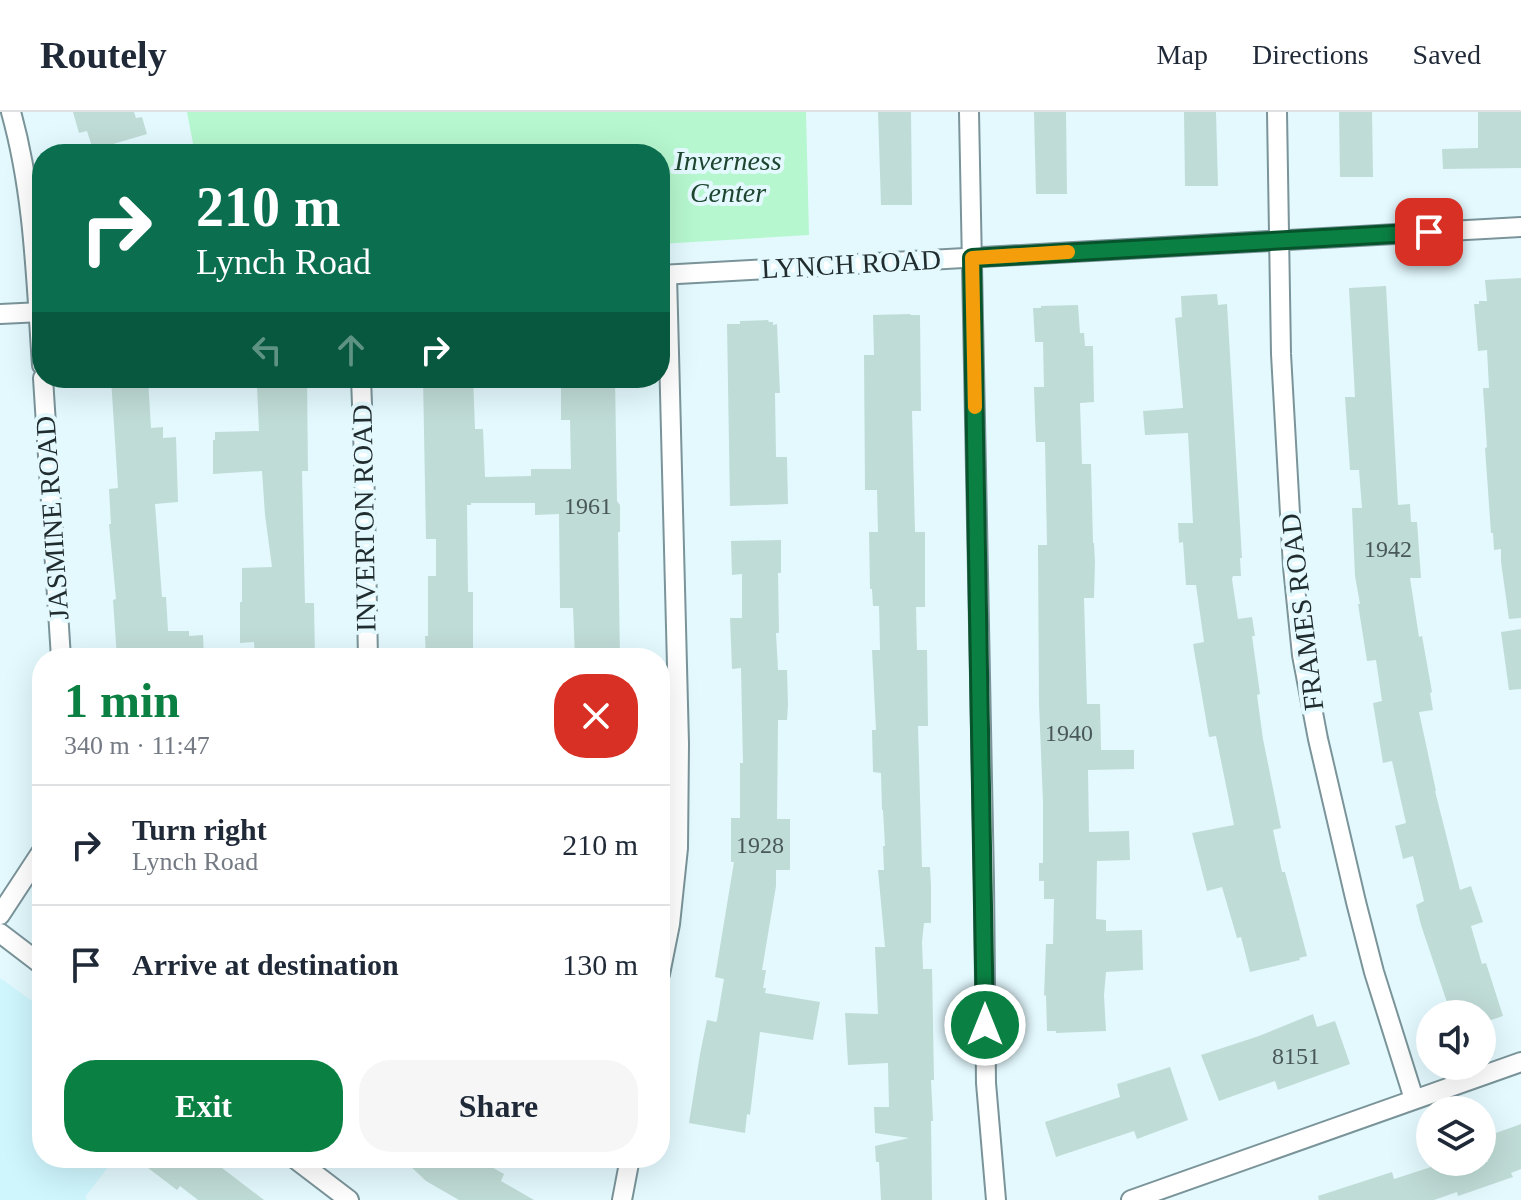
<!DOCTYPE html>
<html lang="en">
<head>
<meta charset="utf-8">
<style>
  body { margin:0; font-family:"Times New Roman",serif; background:#f6f6f7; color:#1f2937; height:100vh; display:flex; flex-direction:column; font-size:30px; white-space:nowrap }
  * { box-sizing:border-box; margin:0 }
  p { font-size:26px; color:#747a83 }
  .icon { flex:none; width:44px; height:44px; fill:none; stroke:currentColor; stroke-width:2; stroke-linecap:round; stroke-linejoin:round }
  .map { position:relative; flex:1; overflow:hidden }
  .drawer { position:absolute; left:32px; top:536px; width:638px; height:520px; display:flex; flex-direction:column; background:#fff; border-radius:32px; box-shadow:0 8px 32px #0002 }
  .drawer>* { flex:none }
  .guide { position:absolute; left:32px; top:32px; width:638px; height:244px; border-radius:32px; box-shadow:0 8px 32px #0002; background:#0b6e4f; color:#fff; overflow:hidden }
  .fabs { position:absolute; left:1416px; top:888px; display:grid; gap:16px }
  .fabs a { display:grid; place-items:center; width:80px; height:80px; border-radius:50%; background:#fff; box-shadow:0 8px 32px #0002; font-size:40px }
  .pin { position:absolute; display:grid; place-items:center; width:68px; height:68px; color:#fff; margin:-34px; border-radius:16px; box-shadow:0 4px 12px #0006 }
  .me { position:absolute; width:88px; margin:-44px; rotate:0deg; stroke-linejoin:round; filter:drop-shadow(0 0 6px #0008) }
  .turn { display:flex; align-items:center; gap:28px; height:168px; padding:0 32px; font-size:36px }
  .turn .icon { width:104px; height:104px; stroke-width:2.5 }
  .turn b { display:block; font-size:56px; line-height:68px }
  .lanes { display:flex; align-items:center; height:76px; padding:0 32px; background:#0003; justify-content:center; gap:40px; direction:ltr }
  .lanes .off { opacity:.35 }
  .round { display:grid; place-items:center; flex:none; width:84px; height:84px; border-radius:32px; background:#f6f6f7 }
  .overview { display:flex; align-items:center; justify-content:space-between; height:136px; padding:0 32px }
  h1 { font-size:48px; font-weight:800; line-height:60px; color:#0b8043 }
  .primary-button { display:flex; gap:16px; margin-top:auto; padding:16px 32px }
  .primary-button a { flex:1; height:92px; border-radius:32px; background:#0b8043; color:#fff; font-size:32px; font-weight:800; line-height:92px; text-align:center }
  .primary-button a+a { background:#f6f6f7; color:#1f2937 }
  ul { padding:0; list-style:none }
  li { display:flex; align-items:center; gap:24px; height:120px; padding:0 32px; border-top:2px solid #e0e1e3 }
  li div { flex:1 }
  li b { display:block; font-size:30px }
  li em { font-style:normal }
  header { display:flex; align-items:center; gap:48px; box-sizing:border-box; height:112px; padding:0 40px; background:#fff; border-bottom:2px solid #e0e1e3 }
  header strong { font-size:38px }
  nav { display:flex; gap:44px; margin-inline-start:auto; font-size:28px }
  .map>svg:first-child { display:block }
  .built { fill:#cff6fd }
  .green { fill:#b6f7cf }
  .building { fill:#c0dcd7 }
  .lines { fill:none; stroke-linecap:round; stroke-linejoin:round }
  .street-casing { stroke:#7a949a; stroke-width:22 }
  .street { stroke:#fff; stroke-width:18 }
  .route-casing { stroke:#07532c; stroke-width:20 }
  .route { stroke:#0b8043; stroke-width:14 }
  .slow { stroke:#f59e0b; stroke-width:14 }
  .labels { text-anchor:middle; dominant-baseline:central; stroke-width:8; stroke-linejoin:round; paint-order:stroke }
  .number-label { font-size:24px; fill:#495858 }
  .park-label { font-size:28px; font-style:italic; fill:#1e4530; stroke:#e3f9fe }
  .street-label { font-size:28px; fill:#212c2e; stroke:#e3f9fe }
</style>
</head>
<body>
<header>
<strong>Routely</strong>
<nav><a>Map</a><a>Directions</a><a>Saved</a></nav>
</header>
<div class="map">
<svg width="1521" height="1088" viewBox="0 0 1521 1088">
  <rect width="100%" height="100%" fill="#e3f9fe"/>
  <polygon class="built" points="0,866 42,896 42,1046 115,1046 85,1085 87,1088 0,1088"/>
  <polygon class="green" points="187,0 806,0 809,123 660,132 660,42 195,42"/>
  <g class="building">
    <polygon points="73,0 134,0 136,6 142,5 147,22 93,38 87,19 79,21"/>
    <polygon points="878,0 911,0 912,93 881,93"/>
    <polygon points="1034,0 1066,0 1067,82 1036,82"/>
    <polygon points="1184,0 1216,0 1218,74 1185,74"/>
    <polygon points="1339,0 1372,0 1373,65 1340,65"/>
    <polygon points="1478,0 1521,0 1521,56 1443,57 1442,37 1478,36"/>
    <polygon points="1521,166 1521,506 1509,507 1501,450 1501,437 1494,438 1493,421 1491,421 1485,336 1487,335 1483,276 1489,276 1487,238 1478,239 1474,192 1479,192 1479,189 1487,189 1485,168"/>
    <polygon points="1386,174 1398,393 1410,392 1411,410 1417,410 1421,466 1410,466 1419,525 1422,524 1432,580 1430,581 1433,598 1419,600 1436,679 1435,679 1460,778 1471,774 1483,810 1471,814 1482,852 1486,851 1503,904 1482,911 1482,902 1451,902 1421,813 1416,793 1424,789 1413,744 1403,747 1395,714 1406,711 1392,649 1383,651 1373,591 1382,589 1376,548 1367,549 1358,492 1360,492 1355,464 1352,396 1362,396 1359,358 1350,358 1345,285 1355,285 1349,176"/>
    <polygon points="1217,182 1218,193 1227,192 1242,446 1240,446 1241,464 1233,464 1232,467 1238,507 1252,505 1255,524 1252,524 1260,582 1257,583 1263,627 1281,716 1273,718 1282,760 1285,760 1307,844 1299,846 1300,848 1250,860 1241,825 1237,826 1222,775 1207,779 1192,721 1234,713 1216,624 1209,625 1193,532 1204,530 1196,473 1186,473 1183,430 1179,431 1178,411 1193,411 1188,321 1145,323 1143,299 1183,296 1175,206 1182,205 1181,184"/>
    <polygon points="1078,193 1080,221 1084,221 1085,234 1093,234 1094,290 1080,291 1082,352 1091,352 1093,431 1094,431 1095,450 1094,486 1084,486 1087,592 1100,592 1101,638 1134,638 1134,657 1088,658 1089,720 1129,719 1130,748 1097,749 1096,807 1106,808 1106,819 1142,818 1143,858 1106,860 1104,883 1106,919 1056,921 1056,919 1047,919 1046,883 1044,884 1046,832 1053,832 1054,787 1044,787 1044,769 1039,769 1039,751 1043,751 1043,690 1039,592 1038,433 1047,433 1045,330 1036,330 1035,306 1034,275 1044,275 1043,230 1035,230 1033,196 1041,196 1041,194"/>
    <polygon points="910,202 911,203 920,203 921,299 912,299 915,420 925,420 925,495 916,495 917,538 927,538 928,614 918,614 922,755 930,755 931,774 931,811 924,811 922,830 923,857 932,857 934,968 931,968 933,1009 931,1009 932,1088 881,1088 879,1050 876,1050 875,1034 909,1026 875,1021 874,995 889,995 888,951 848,953 845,901 878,902 875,835 885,835 878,758 884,758 883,734 885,734 883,698 882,698 881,661 873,660 872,618 876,618 872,538 880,538 879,494 873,494 872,477 870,477 869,420 878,420 877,378 865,378 864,243 874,243 873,203"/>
    <polygon points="768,208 769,210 773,210 773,213 777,212 780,281 775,281 776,345 787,345 788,392 730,394 727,212 740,212 740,209"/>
    <polygon points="111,266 148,266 151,316 163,315 163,326 176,325 178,390 155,392 162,485 166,485 168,519 189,519 189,524 203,523 204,546 117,546 113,488 116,487 109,412 111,412 109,377 118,376"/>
    <polygon points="268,266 307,266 308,359 302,359 305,491 314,491 315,546 255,546 254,530 240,531 240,490 242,490 242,456 272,455 265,403 262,359 213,362 213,328 215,328 215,320 259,319 257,274 268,274"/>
    <polygon points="423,266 473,266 475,317 483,317 485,365 531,364 531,357 571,357 570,308 561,308 561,274 569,274 569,266 615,266 617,389 620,393 620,420 618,420 620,546 575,546 573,496 560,496 559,402 535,403 535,391 471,391 471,393 467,393 468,480 473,480 473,540 466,541 467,546 426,546 425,524 428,524 428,464 436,464 436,427 426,427"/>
    <polygon points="781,428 781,461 778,461 779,521 776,521 778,558 787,558 788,592 787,608 778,608 777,707 790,707 790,758 776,758 776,774 762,858 766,858 763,876 766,876 765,881 820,890 813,928 760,920 750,1003 747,1002 745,1021 689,1011 700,942 707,908 716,910 717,908 724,867 715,865 734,750 731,750 731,706 740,706 740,651 743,651 741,556 732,557 730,506 742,506 742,462 732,463 731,429"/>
    <polygon points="1521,517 1521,577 1509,578 1501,520"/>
    <polygon points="1313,902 1317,915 1335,909 1350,952 1278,978 1275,969 1219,989 1201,943 1259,924"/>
    <polygon points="1170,955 1188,1008 1137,1027 1134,1019 1056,1045 1045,1010 1120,985 1117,972"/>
    <polygon points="1521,1012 1521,1057 1511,1061 1513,1065 1458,1084 1457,1080 1434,1088 1319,1088 1318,1084 1392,1060 1394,1067 1431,1055 1429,1050 1488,1050 1482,1033 1482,1026"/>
    <polygon points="135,1046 209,1046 264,1088 198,1088 180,1074 177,1078"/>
    <polygon points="402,1046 476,1046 504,1062 501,1069 534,1088 459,1088 426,1069"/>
  </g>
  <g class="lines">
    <g class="street-casing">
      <g id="street">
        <path d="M11 0C34 82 36 168 42 253"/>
        <polyline points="969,0 984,770 986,971 996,1088"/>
        <polyline points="1277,0 1281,242 1293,455 1302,543 1318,627 1356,790 1374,860 1414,987"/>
        <polyline points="660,163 1521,115"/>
        <polyline points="0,202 42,200"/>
        <polyline points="43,266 61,546"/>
        <polyline points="361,266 364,347 368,546"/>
        <polyline points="0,803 42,739"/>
        <polyline points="0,821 42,853"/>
        <polyline points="660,862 670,812 678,736 679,632 667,163"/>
        <polyline points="294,1046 349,1088"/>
        <polyline points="622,1088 630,1046"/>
        <polyline points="1131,1088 1521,950"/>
      </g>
    </g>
    <use href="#street" class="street"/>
  </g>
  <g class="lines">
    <g class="route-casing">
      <polyline id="route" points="985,913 972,146 1429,120"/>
    </g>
    <use href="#route" class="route"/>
    <polyline class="slow" points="975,295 972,146 1068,140"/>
  </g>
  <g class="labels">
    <g class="number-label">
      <text x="588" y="394">1961</text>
      <text x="1388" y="437">1942</text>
      <text x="1069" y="621">1940</text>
      <text x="760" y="733">1928</text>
      <text x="1296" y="944">8151</text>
    </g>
    <g class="park-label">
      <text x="728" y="48">Inverness<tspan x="728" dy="32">Center</tspan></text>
    </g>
    <g class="street-label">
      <text transform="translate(851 152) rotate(-3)">LYNCH ROAD</text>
      <text transform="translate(52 406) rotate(-94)">JASMINE ROAD</text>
      <text transform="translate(364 406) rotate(-91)">INVERTON ROAD</text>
      <text transform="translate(1302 500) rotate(-97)">FRAMES ROAD</text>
    </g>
  </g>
</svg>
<div class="fabs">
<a><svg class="icon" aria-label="sound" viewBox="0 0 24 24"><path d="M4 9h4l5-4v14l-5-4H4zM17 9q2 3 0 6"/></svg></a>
<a><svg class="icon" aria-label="layers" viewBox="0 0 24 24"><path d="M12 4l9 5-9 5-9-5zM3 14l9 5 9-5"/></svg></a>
</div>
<div class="pin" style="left:1429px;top:120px;background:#d93025"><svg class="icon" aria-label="arrive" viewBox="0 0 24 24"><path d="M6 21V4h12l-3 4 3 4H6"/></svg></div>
<svg class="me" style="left:985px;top:913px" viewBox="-20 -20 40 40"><circle r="17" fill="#0b8043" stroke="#fff" stroke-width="3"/><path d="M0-11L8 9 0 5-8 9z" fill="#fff"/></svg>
<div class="guide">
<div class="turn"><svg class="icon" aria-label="right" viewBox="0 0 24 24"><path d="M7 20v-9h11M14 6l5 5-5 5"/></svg><div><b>210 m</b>Lynch Road</div></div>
<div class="lanes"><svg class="icon off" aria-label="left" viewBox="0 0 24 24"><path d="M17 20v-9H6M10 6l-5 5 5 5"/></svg><svg class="icon off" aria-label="ahead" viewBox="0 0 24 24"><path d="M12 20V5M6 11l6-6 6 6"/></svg><svg class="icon" aria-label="right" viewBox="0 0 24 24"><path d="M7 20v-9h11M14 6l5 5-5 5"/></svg></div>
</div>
<section class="drawer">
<div class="overview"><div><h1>1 min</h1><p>340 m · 11:47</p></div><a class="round" style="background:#d93025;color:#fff"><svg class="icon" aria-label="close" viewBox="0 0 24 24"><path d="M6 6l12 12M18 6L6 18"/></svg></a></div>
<ul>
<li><svg class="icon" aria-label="right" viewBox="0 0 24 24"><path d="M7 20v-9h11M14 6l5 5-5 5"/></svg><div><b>Turn right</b><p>Lynch Road</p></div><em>210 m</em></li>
<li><svg class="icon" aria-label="arrive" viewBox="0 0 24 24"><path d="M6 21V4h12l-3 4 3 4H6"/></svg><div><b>Arrive at destination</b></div><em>130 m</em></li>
</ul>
<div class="primary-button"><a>Exit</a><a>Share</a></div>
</section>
</div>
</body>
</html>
